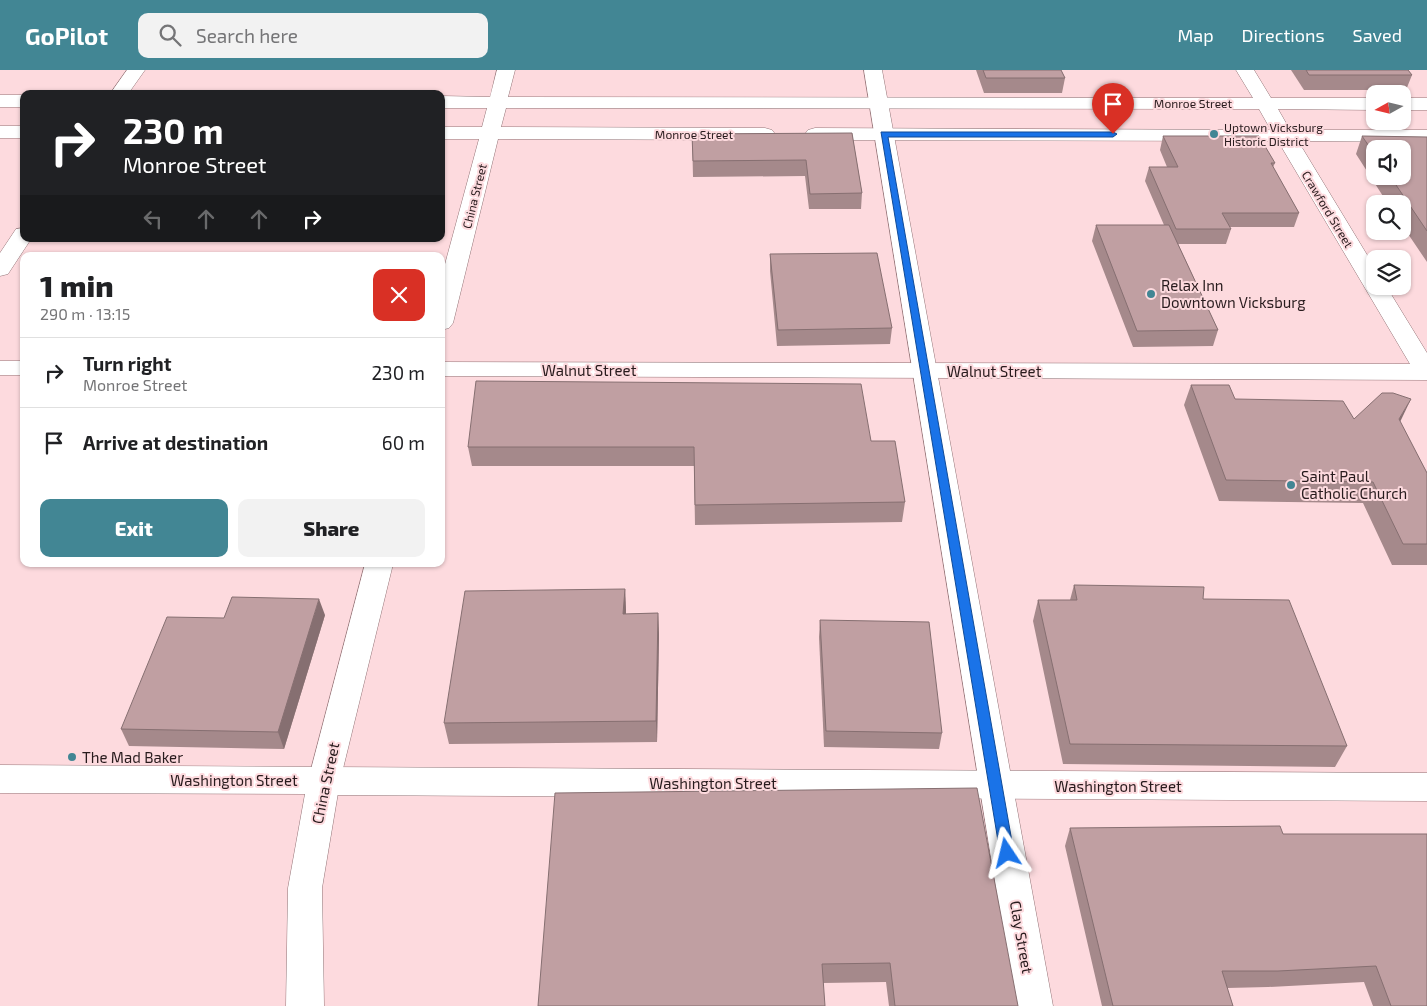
<!DOCTYPE html>
<html lang="en">
<head>
<meta charset="utf-8">
<style>
  body { margin:0; font-family:"Exo 2",sans-serif; background:#f2f2f2; color:#202124; height:100vh; display:flex; flex-direction:column; font-size:19px; white-space:nowrap }
  * { box-sizing:border-box; margin:0 }
  p { font-size:16px; color:#757577 }
  .icon { flex:none; width:28px; height:28px; fill:none; stroke:currentColor; stroke-width:2; stroke-linecap:round; stroke-linejoin:round }
  .map { position:relative; flex:1; overflow:hidden }
  .sheet { position:absolute; left:20px; top:182px; width:425px; height:315px; display:flex; flex-direction:column; background:#fff; border-radius:10px; box-shadow:0 1px 4px #0004 }
  .sheet>* { flex:none }
  .top-card { position:absolute; left:20px; top:20px; width:425px; height:152px; border-radius:10px; box-shadow:0 1px 4px #0004; background:#202124; color:#fff; overflow:hidden }
  .needle { width:32px; rotate:262deg }
  .tools { position:absolute; left:1366px; top:15px; display:grid; gap:10px }
  .tools a { display:grid; place-items:center; width:45px; height:45px; border-radius:10px; background:#fff; box-shadow:0 1px 4px #0004; font-size:25px }
  .pin { position:absolute; display:grid; place-items:center; width:42px; height:42px; color:#fff; margin:-51px -21px; border-radius:50% 50% 50% 0; rotate:-45deg; box-shadow:0 0 5px #0007 }
  .pin .icon { rotate:45deg }
  .me { position:absolute; width:55px; margin:-28px; rotate:350deg; stroke-linejoin:round; filter:drop-shadow(0 0 4px #0008) }
  .turn { display:flex; align-items:center; gap:18px; height:105px; padding:0 20px; font-size:22px }
  .turn .icon { width:65px; height:65px; stroke-width:2.5 }
  .turn b { display:block; font-size:35px; line-height:42px }
  .lanes { display:flex; align-items:center; height:48px; padding:0 20px; background:#0003; justify-content:center; gap:25px; direction:ltr }
  .lanes .off { opacity:.35 }
  .round { display:grid; place-items:center; flex:none; width:52px; height:52px; border-radius:10px; background:#f2f2f2 }
  .overview { display:flex; align-items:center; justify-content:space-between; height:85px; padding:0 20px }
  h1 { font-size:30px; font-weight:800; line-height:38px }
  .primary-button { display:flex; gap:10px; margin-top:auto; padding:10px 20px }
  .primary-button a { flex:1; height:58px; border-radius:10px; background:#428694; color:#fff; font-size:20px; font-weight:800; line-height:58px; text-align:center }
  .primary-button a+a { background:#f2f2f2; color:#202124 }
  ul { padding:0; list-style:none }
  li { display:flex; align-items:center; gap:15px; height:70px; padding:0 20px; border-top:1px solid #e0e0e0 }
  li div { flex:1 }
  li b { display:block; font-size:19px }
  li em { font-style:normal }
  header { display:flex; align-items:center; gap:30px; box-sizing:border-box; height:70px; padding:0 25px; background:#428694; color:#fff }
  header strong { font-size:24px }
  nav { display:flex; gap:28px; margin-inline-start:auto; font-size:18px }
  .search { width:350px; height:45px; background:#f2f2f2; display:flex; align-items:center; gap:12px; box-sizing:border-box; padding:0 18px; border-radius:10px; color:#757577; font-size:19px }
  .map>svg:first-child { display:block }
  .lines { fill:none; stroke-linecap:round; stroke-linejoin:round }
  .minor-casing { stroke:#937477; stroke-width:1 }
  .tertiary-casing { stroke:#937477; stroke-width:1 }
  .secondary-casing { stroke:#937477; stroke-width:1 }
  .primary-casing { stroke:#937477; stroke-width:1 }
  .minor { fill:#fff; fill-rule:evenodd }
  .tertiary { fill:#fff; fill-rule:evenodd }
  .secondary { fill:#fff; fill-rule:evenodd }
  .primary { fill:#fff; fill-rule:evenodd }
  .wall { fill:#a5898b; fill-rule:evenodd }
  .shaded-wall { fill:#866f71 }
  .building { fill:#c09fa2; stroke:#866f71 }
  .route { fill:#1a73e8; stroke:#114b97 }
  .poi-dot { fill:#428694; stroke:#fddade; stroke-width:2 }
  .labels { text-anchor:middle; dominant-baseline:central; stroke-width:4; stroke-linejoin:round; paint-order:stroke }
  .far-street-label { font-size:12px; fill:#281b1d; stroke:#fddade }
  .far-poi-label { font-size:12px; fill:#281b1d; stroke:#fddade; text-anchor:start }
  .poi-label { font-size:15px; fill:#281b1d; stroke:#fddade; text-anchor:start }
  .street-label { font-size:15px; fill:#281b1d; stroke:#fddade }
</style>
</head>
<body>
<header>
<strong>GoPilot</strong>
<div class="search"><svg class="icon" aria-label="search" viewBox="0 0 24 24"><circle cx="10" cy="10" r="6"/><path d="M15 15l6 6"/></svg>Search here</div>
<nav><a>Map</a><a>Directions</a><a>Saved</a></nav>
</header>
<div class="map">
<svg width="1427" height="936" viewBox="0 0 1427 936">
  <rect width="100%" height="100%" fill="#fddade"/>
  <g class="lines">
    <g class="minor-casing">
      <g id="minor">
        <polygon points="127,0 145,0 128,24 110,24"/>
        <polygon points="497,0 515,0 508,27 1253,28 1236,0 1254,0 1271,28 1375,28 1375,40 1278,39 1290,60 1427,60 1427,72 1298,71 1375,198 1375,216 1386,216 1427,283 1427,310 441,306 441,292 1410,294 1278,71 815,70 808,68 805,64 808,60 815,58 1271,60 1259,39 506,38 501,57 765,58 772,60 775,64 772,68 765,70 498,69 453,253 449,258 441,260 441,209 479,69 441,69 441,57 482,57 487,38 441,38 441,26 490,27"/>
        <rect x="0" y="25" width="24" height="12"/>
        <rect x="1402" y="28" width="25" height="12"/>
        <rect x="0" y="56" width="24" height="12"/>
        <polygon points="24,158 24,169 31,169 8,204 0,206 0,183 16,159"/>
        <rect x="0" y="291" width="24" height="14"/>
        <polygon points="365,494 393,494 340,711 335,721 324,725 313,721 308,711"/>
      </g>
    </g>
    <g class="tertiary-casing">
      <polygon id="tertiary" points="324,697 1427,703 1427,731 324,725 313,721 308,711 313,701"/>
    </g>
    <g class="secondary-casing">
      <polygon id="secondary" points="0,695 324,697 335,701 340,711 322,818 324,936 286,936 288,818 305,724 0,723"/>
    </g>
    <g class="primary-casing">
      <polygon id="primary" points="864,0 882,0 1053,936 1015,936"/>
    </g>
    <use href="#minor" class="minor"/>
    <use href="#tertiary" class="tertiary"/>
    <use href="#secondary" class="secondary"/>
    <use href="#primary" class="primary"/>
  </g>
  <g class="wall">
    <polygon points="976,0 1061,0 1065,8 1062,23 984,23"/>
    <polygon points="1291,0 1408,0 1412,5 1406,20 1304,20"/>
    <polygon points="852,63 862,123 861,139 809,139 805,106 693,107 692,64"/>
    <polygon points="1163,66 1275,93 1273,97 1299,143 1294,157 1229,157 1231,159 1226,174 1178,174 1218,260 1213,276 1133,277 1092,171 1096,155 1164,155 1145,111 1149,97 1167,97 1160,80"/>
    <path d="M1362 66 1427 67V192L1402 155V134H1388L1356 84ZM1375 79 1402 106H1375Z"/>
    <polygon points="770,184 892,258 890,274 777,276 770,201"/>
    <polygon points="1191,315 1235,329 1354,349 1400,352 1427,403 1427,495 1392,495 1363,433 1219,431 1184,335"/>
    <polygon points="871,371 905,432 902,452 695,455 694,396 472,396 468,377"/>
    <polygon points="1074,515 1203,529 1347,676 1335,697 1063,694 1033,551 1038,530 1070,530"/>
    <polygon points="625,519 626,544 658,543 659,565 657,672 449,674 444,653"/>
    <polygon points="325,545 284,679 129,676 121,659 224,548"/>
    <polygon points="820,550 942,663 939,679 824,677 819,567"/>
    <polygon points="555,723 1018,936 889,936 886,912 823,913"/>
    <polygon points="1070,758 1283,764 1427,936 1373,936 1364,912 1268,917 1227,918 1233,936 1102,936 1065,776"/>
  </g>
  <g class="shaded-wall">
    <polygon points="1411,329 1401,350 1389,370 1399,349"/>
    <polygon points="625,519 626,540 625,565 623,544"/>
    <polygon points="319,529 325,545 284,679 278,662"/>
    <polygon points="658,543 659,565 657,672 656,651"/>
  </g>
  <g class="building">
    <polygon points="983,0 1061,0 1065,8 986,8"/>
    <polygon points="1306,0 1408,0 1412,5 1309,5"/>
    <polygon points="852,63 862,123 810,124 806,90 693,91 692,64"/>
    <polygon points="1163,66 1259,66 1275,93 1271,93 1299,143 1222,143 1231,159 1176,159 1149,97 1178,97"/>
    <polygon points="1362,66 1427,67 1427,161 1390,106 1402,106 1402,79 1375,79 1375,85"/>
    <polygon points="1096,155 1169,155 1218,260 1137,261"/>
    <polygon points="877,183 892,258 778,260 770,184"/>
    <polygon points="476,311 861,314 871,371 895,371 905,432 695,435 694,377 468,377"/>
    <polygon points="1191,315 1229,315 1235,329 1343,331 1354,349 1382,323 1393,323 1411,329 1399,349 1427,403 1427,474 1403,474 1373,412 1226,410"/>
    <polygon points="1074,515 1204,517 1203,529 1289,530 1347,676 1070,674 1038,530 1077,530"/>
    <polygon points="625,519 623,544 658,543 656,651 444,653 465,521"/>
    <polygon points="232,527 319,529 278,662 121,659 167,547 224,548"/>
    <polygon points="820,550 929,552 942,663 826,661"/>
    <polygon points="977,718 1018,936 895,936 890,893 822,894 825,936 538,936 555,723"/>
    <polygon points="1280,756 1283,764 1427,764 1427,936 1391,936 1376,896 1278,901 1222,901 1233,936 1113,936 1070,758"/>
  </g>
  <polygon class="route" points="881,62 1113,62 1117,64 1113,67 888,67 1014,783 1012,788 1007,790 1002,788 1000,783"/>
  <g class="poi-dot">
    <circle cx="1214" cy="64" r="5"/>
    <circle cx="1151" cy="224" r="5"/>
    <circle cx="1291" cy="415" r="5"/>
    <circle cx="72" cy="687" r="5"/>
  </g>
  <g class="labels">
    <g class="far-street-label">
      <text x="1193" y="33">Monroe Street</text>
      <text x="694" y="64">Monroe Street</text>
      <text transform="translate(474 126) rotate(-76)">China Street</text>
      <text transform="translate(1328 139) rotate(59)">Crawford Street</text>
    </g>
    <g class="far-poi-label">
      <text x="1224" y="57">Uptown Vicksburg<tspan x="1224" dy="14">Historic District</tspan></text>
    </g>
    <g class="poi-label">
      <text x="1161" y="215">Relax Inn<tspan x="1161" dy="17">Downtown Vicksburg</tspan></text>
      <text x="1301" y="406">Saint Paul<tspan x="1301" dy="17">Catholic Church</tspan></text>
      <text x="82" y="687">The Mad Baker</text>
    </g>
    <g class="street-label">
      <text x="589" y="300">Walnut Street</text>
      <text x="994" y="301">Walnut Street</text>
      <text x="234" y="710">Washington Street</text>
      <text transform="translate(325 713) rotate(-78)">China Street</text>
      <text x="713" y="713">Washington Street</text>
      <text x="1118" y="716">Washington Street</text>
      <text transform="translate(1022 867) rotate(80)">Clay Street</text>
    </g>
  </g>
</svg>
<div class="tools">
<a><svg class="needle" viewBox="-14 -14 28 28"><path d="M0-13l5 13h-10z" fill="#e53935"/><path d="M0 13l5-13h-10z" fill="#757577"/></svg></a>
<a><svg class="icon" aria-label="sound" viewBox="0 0 24 24"><path d="M4 9h4l5-4v14l-5-4H4zM17 9q2 3 0 6"/></svg></a>
<a><svg class="icon" aria-label="search" viewBox="0 0 24 24"><circle cx="10" cy="10" r="6"/><path d="M15 15l6 6"/></svg></a>
<a><svg class="icon" aria-label="layers" viewBox="0 0 24 24"><path d="M12 4l9 5-9 5-9-5zM3 14l9 5 9-5"/></svg></a>
</div>
<div class="pin" style="left:1113px;top:64px;background:#d93025"><svg class="icon" aria-label="arrive" viewBox="0 0 24 24"><path d="M6 21V4h12l-3 4 3 4H6"/></svg></div>
<svg class="me" style="left:1007px;top:783px" viewBox="-20 -20 40 40"><path d="M0-17L14 15 0 8-14 15z" fill="#1a73e8" stroke="#fff" stroke-width="4"/></svg>
<div class="top-card">
<div class="turn"><svg class="icon" aria-label="right" viewBox="0 0 24 24"><path d="M7 20v-9h11M14 6l5 5-5 5"/></svg><div><b>230 m</b>Monroe Street</div></div>
<div class="lanes"><svg class="icon off" aria-label="left" viewBox="0 0 24 24"><path d="M17 20v-9H6M10 6l-5 5 5 5"/></svg><svg class="icon off" aria-label="ahead" viewBox="0 0 24 24"><path d="M12 20V5M6 11l6-6 6 6"/></svg><svg class="icon off" aria-label="ahead" viewBox="0 0 24 24"><path d="M12 20V5M6 11l6-6 6 6"/></svg><svg class="icon" aria-label="right" viewBox="0 0 24 24"><path d="M7 20v-9h11M14 6l5 5-5 5"/></svg></div>
</div>
<section class="sheet">
<div class="overview"><div><h1>1 min</h1><p>290 m · 13:15</p></div><a class="round" style="background:#d93025;color:#fff"><svg class="icon" aria-label="close" viewBox="0 0 24 24"><path d="M6 6l12 12M18 6L6 18"/></svg></a></div>
<ul>
<li><svg class="icon" aria-label="right" viewBox="0 0 24 24"><path d="M7 20v-9h11M14 6l5 5-5 5"/></svg><div><b>Turn right</b><p>Monroe Street</p></div><em>230 m</em></li>
<li><svg class="icon" aria-label="arrive" viewBox="0 0 24 24"><path d="M6 21V4h12l-3 4 3 4H6"/></svg><div><b>Arrive at destination</b></div><em>60 m</em></li>
</ul>
<div class="primary-button"><a>Exit</a><a>Share</a></div>
</section>
</div>
</body>
</html>
